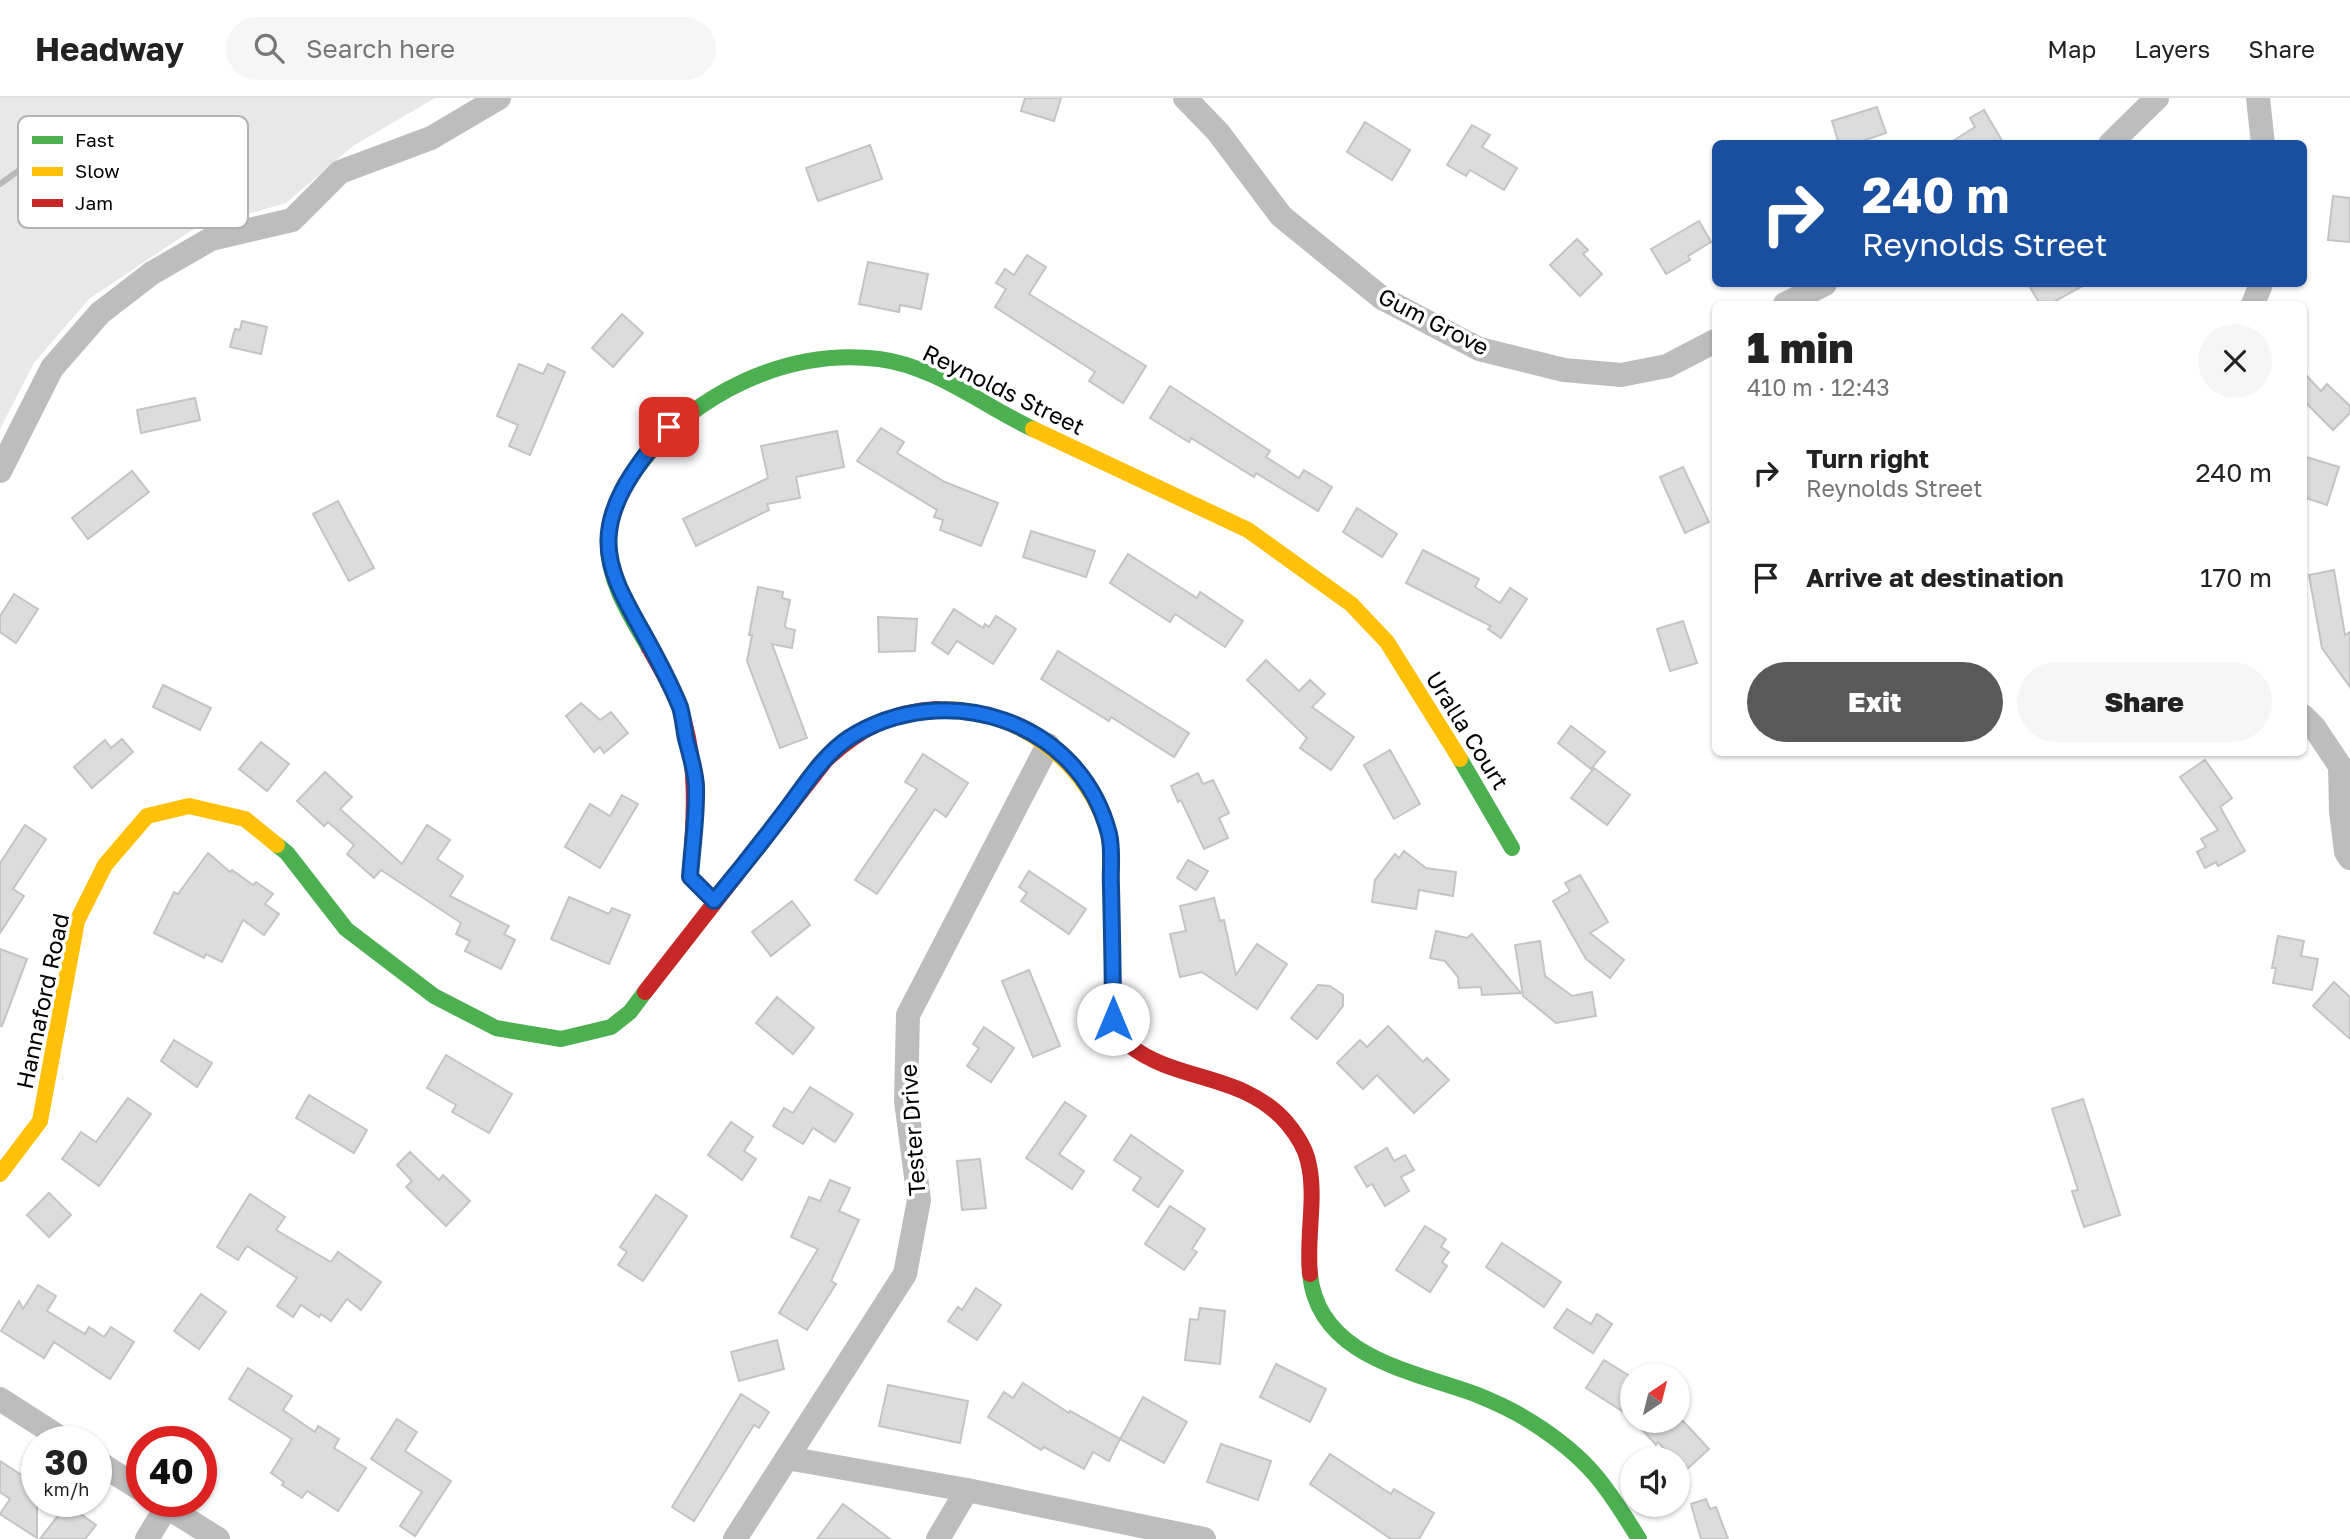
<!DOCTYPE html>
<html lang="en">
<head>
<meta charset="utf-8">
<style>
  body { margin:0; font-family:"Golos Text",sans-serif; background:#f6f6f6; color:#222; height:100vh; display:flex; flex-direction:column; font-size:26px; white-space:nowrap }
  * { box-sizing:border-box; margin:0 }
  p { font-size:23px; color:#767676 }
  .icon { flex:none; width:38px; height:38px; fill:none; stroke:currentColor; stroke-width:2; stroke-linecap:round; stroke-linejoin:round }
  .map { position:relative; flex:1; overflow:hidden }
  .sheet { position:absolute; left:1712px; top:203px; width:595px; height:455px; display:flex; flex-direction:column; background:#fff; border-radius:10px; box-shadow:0 2px 5px #0004 }
  .sheet>* { flex:none }
  .banner { position:absolute; left:1712px; top:42px; width:595px; height:147px; border-radius:10px; box-shadow:0 2px 5px #0004; background:#1a4fa0; color:#fff; overflow:hidden }
  .needle { width:46px; rotate:35deg }
  .buttons { position:absolute; left:1620px; top:1265px; display:grid; gap:14px }
  .buttons a { display:grid; place-items:center; width:70px; height:70px; border-radius:50%; background:#fff; box-shadow:0 2px 5px #0004; font-size:35px }
  .speed { position:absolute; left:21px; top:1328px; display:flex; gap:14px; font-size:35px; font-weight:700; text-align:center }
  .speed>* { display:grid; place-content:center; width:91px; height:91px; border-radius:50%; background:#fff; box-shadow:0 2px 5px #0004; line-height:1 }
  .speed small { font-size:18px; font-weight:400 }
  .speed .limit { border:10px solid #d22; background:#fff; color:#111 }
  .pin { position:absolute; display:grid; place-items:center; width:60px; height:60px; color:#fff; margin:-30px; border-radius:14px; box-shadow:0 4px 10px #0006 }
  .me { position:absolute; width:77px; margin:-38px; rotate:0deg; stroke-linejoin:round; filter:drop-shadow(0 0 5px #0008) }
  .turn { display:flex; align-items:center; gap:24px; height:147px; padding:0 35px; font-size:32px }
  .turn .icon { width:91px; height:91px; stroke-width:2.5 }
  .turn b { display:block; font-size:49px; line-height:60px }
  .round { display:grid; place-items:center; flex:none; width:74px; height:74px; border-radius:37px; background:#f6f6f6 }
  .summary { display:flex; align-items:center; justify-content:space-between; height:119px; padding:0 35px }
  h1 { font-size:42px; font-weight:800; line-height:52px }
  .button { display:flex; gap:14px; margin-top:auto; padding:14px 35px }
  .button a { flex:1; height:80px; border-radius:42px; background:#595959; color:#fff; font-size:28px; font-weight:800; line-height:80px; text-align:center }
  .button a+a { background:#f6f6f6; color:#222 }
  ul { padding:0; list-style:none }
  li { display:flex; align-items:center; gap:21px; height:105px; padding:0 35px }
  li div { flex:1 }
  li b { display:block; font-size:26px }
  li em { font-style:normal }
  header { display:flex; align-items:center; gap:42px; box-sizing:border-box; height:98px; padding:0 35px; background:#fff; border-bottom:2px solid #e0e0e0 }
  header strong { font-size:33px }
  nav { display:flex; gap:38px; margin-inline-start:auto; font-size:24px }
  .search { width:490px; height:63px; background:#f6f6f6; display:flex; align-items:center; gap:18px; box-sizing:border-box; padding:0 24px; border-radius:38px; color:#767676; font-size:26px }
  .map>svg:first-child { display:block }
  .green { fill:#e8e8e8 }
  .lines { fill:none; stroke-linecap:round; stroke-linejoin:round }
  .stream { stroke:#bababa; stroke-width:6 }
  .building { fill:#dcdcdc; stroke:#c4c4c4; stroke-width:2 }
  .street { stroke:#bdbdbd; stroke-width:24 }
  .fast { stroke:#4caf50; stroke-width:16 }
  .slow { stroke:#ffc107; stroke-width:16 }
  .jam { stroke:#c62828; stroke-width:16 }
  .route-casing { stroke:#114b97; stroke-width:18 }
  .route { stroke:#1a73e8; stroke-width:12 }
  .labels { text-anchor:middle; dominant-baseline:central; stroke-width:7; stroke-linejoin:round; paint-order:stroke }
  .street-label { font-size:23px; fill:#000; stroke:#fff }
  .key { fill:#fff; stroke:#b2b2b2; stroke-width:2 }
  .key-label { font-size:19px; fill:#000 }
</style>
</head>
<body>
<header>
<strong>Headway</strong>
<div class="search"><svg class="icon" aria-label="search" viewBox="0 0 24 24"><circle cx="10" cy="10" r="6"/><path d="M15 15l6 6"/></svg>Search here</div>
<nav><a>Map</a><a>Layers</a><a>Share</a></nav>
</header>
<div class="map">
<svg width="2350" height="1441" viewBox="0 0 2350 1441">
  <rect width="100%" height="100%" fill="#fff"/>
  <polygon class="green" points="0,0 435,0 353,48 286,105 192,132 89,201 34,265 0,331"/>
  <g class="lines">
    <polyline class="stream" points="0,86 45,54 112,63 194,107"/>
  </g>
  <g class="building">
    <polygon points="1025,0 1061,0 1054,23 1021,13"/>
    <polygon points="1877,9 1886,35 1854,46 1839,46 1832,23"/>
    <polygon points="1984,12 2004,46 1948,46 1975,29 1970,20"/>
    <polygon points="1365,24 1410,52 1392,82 1347,54"/>
    <polygon points="1472,27 1490,37 1482,49 1517,70 1504,92 1470,72 1466,78 1447,67"/>
    <polygon points="870,47 882,81 818,103 806,70"/>
    <polygon points="2333,98 2350,100 2350,144 2328,142"/>
    <polygon points="1699,123 1711,144 1688,158 1690,162 1666,176 1651,151"/>
    <polygon points="1577,141 1588,152 1583,156 1602,176 1580,198 1550,167"/>
    <polygon points="1027,157 1046,169 1029,196 1146,268 1123,305 1089,283 1095,274 995,209 1006,191 996,185 1005,171 1014,177"/>
    <polygon points="868,164 928,176 921,211 900,207 899,214 859,206"/>
    <polygon points="2028,186 2086,186 2050,206 2040,206"/>
    <polygon points="622,216 643,235 613,269 592,250"/>
    <polygon points="242,223 267,229 261,256 230,249 235,231 240,232"/>
    <polygon points="519,266 543,276 548,266 565,274 530,357 509,348 518,327 497,318"/>
    <polygon points="2303,274 2321,293 2327,286 2350,308 2350,315 2333,332 2303,302"/>
    <polygon points="1170,288 1270,353 1266,359 1299,380 1304,372 1332,389 1318,413 1256,375 1254,379 1191,340 1189,344 1150,320"/>
    <polygon points="195,300 200,322 141,335 137,312"/>
    <polygon points="881,330 904,344 897,355 945,384 998,405 981,448 940,432 943,422 934,419 937,412 857,363"/>
    <polygon points="837,333 844,369 796,379 800,400 767,406 769,412 696,448 683,421 768,380 761,348"/>
    <polygon points="2303,358 2339,369 2327,407 2303,399"/>
    <polygon points="1683,369 1709,424 1685,435 1660,379"/>
    <polygon points="132,373 149,394 88,441 72,420"/>
    <polygon points="338,403 374,470 349,483 313,416"/>
    <polygon points="1357,410 1397,436 1382,459 1343,434"/>
    <polygon points="1031,433 1095,453 1086,479 1023,459"/>
    <polygon points="1423,452 1479,481 1475,489 1500,505 1510,490 1527,501 1501,540 1488,531 1491,528 1406,485"/>
    <polygon points="1128,456 1197,500 1200,494 1243,523 1225,549 1175,516 1170,524 1110,485"/>
    <polygon points="2334,472 2345,537 2350,534 2350,589 2322,550 2309,477"/>
    <polygon points="758,489 783,494 782,500 790,502 785,527 786,530 795,532 792,550 772,546 807,640 780,650 747,563 752,537 749,537"/>
    <polygon points="14,496 38,511 16,545 0,534 0,518"/>
    <polygon points="954,511 983,530 985,526 989,529 996,518 1016,531 993,566 957,543 948,556 932,545"/>
    <polygon points="878,519 917,521 915,553 879,554"/>
    <polygon points="1683,523 1697,565 1670,573 1657,531"/>
    <polygon points="1058,553 1189,635 1174,659 1111,619 1109,623 1041,581"/>
    <polygon points="1266,562 1299,593 1310,582 1325,596 1312,609 1354,639 1331,672 1300,650 1307,640 1247,582"/>
    <polygon points="163,587 211,610 200,632 153,609"/>
    <polygon points="581,605 600,622 611,614 628,635 604,655 600,649 594,654 566,618"/>
    <polygon points="1571,628 1605,654 1591,671 1558,645"/>
    <polygon points="122,641 133,654 92,690 74,669 105,642 111,650"/>
    <polygon points="261,644 289,666 267,693 239,671"/>
    <polygon points="1390,652 1420,706 1394,721 1364,667"/>
    <polygon points="923,656 968,685 946,719 935,711 877,796 855,782 917,691 905,684"/>
    <polygon points="2205,662 2232,700 2220,709 2245,753 2218,768 2216,764 2205,770 2197,754 2206,749 2201,741 2218,732 2180,679"/>
    <polygon points="1594,670 1630,697 1607,727 1571,700"/>
    <polygon points="325,674 352,699 340,711 402,766 427,727 450,742 437,761 463,778 450,798 509,828 504,836 515,842 501,871 465,853 470,843 456,836 461,825 381,772 374,780 347,756 354,747 328,724 324,728 297,703"/>
    <polygon points="1198,675 1203,686 1213,682 1229,715 1219,720 1228,740 1204,751 1181,702 1178,704 1171,688"/>
    <polygon points="622,697 638,706 600,770 565,749 590,706 610,718"/>
    <polygon points="25,727 46,741 13,791 24,798 0,835 0,765"/>
    <polygon points="1404,753 1426,770 1456,774 1453,798 1419,792 1416,811 1372,804 1375,782 1395,756 1399,760"/>
    <polygon points="208,755 230,774 232,772 253,787 256,784 273,796 265,806 279,816 264,837 243,822 222,864 206,856 204,860 154,835 174,794 178,796"/>
    <polygon points="1188,762 1208,773 1196,792 1177,780"/>
    <polygon points="1029,773 1086,811 1069,836 1021,803 1027,795 1019,789"/>
    <polygon points="1580,777 1608,824 1590,835 1624,862 1610,880 1586,861 1553,803 1570,793 1565,785"/>
    <polygon points="569,799 609,816 612,810 630,817 609,866 551,841"/>
    <polygon points="1214,800 1220,823 1224,822 1236,877 1257,846 1287,866 1257,911 1202,874 1180,879 1170,836 1186,833 1180,808"/>
    <polygon points="792,803 810,827 771,858 752,834"/>
    <polygon points="1436,833 1467,840 1472,836 1521,895 1482,897 1481,889 1459,890 1458,879 1445,863 1430,860"/>
    <polygon points="2278,838 2304,843 2301,858 2318,861 2312,892 2273,885 2276,870 2272,870"/>
    <polygon points="1540,843 1545,878 1572,898 1592,894 1596,918 1556,925 1523,898 1515,847"/>
    <polygon points="0,851 27,861 2,928 0,928"/>
    <polygon points="1029,872 1060,948 1033,959 1002,883"/>
    <polygon points="2334,884 2350,899 2350,941 2313,908"/>
    <polygon points="1318,887 1330,888 1343,897 1343,908 1317,941 1291,920"/>
    <polygon points="777,899 814,930 793,956 756,925"/>
    <polygon points="1388,928 1423,964 1427,960 1449,982 1414,1015 1377,977 1363,991 1337,965 1360,942 1367,949"/>
    <polygon points="984,929 1014,950 991,984 967,968 979,950 973,946"/>
    <polygon points="174,942 212,965 197,989 161,963"/>
    <polygon points="446,957 512,996 489,1035 452,1014 456,1007 427,990"/>
    <polygon points="810,989 853,1016 835,1044 813,1030 803,1046 773,1028 784,1010 793,1015"/>
    <polygon points="309,997 367,1032 354,1055 296,1020"/>
    <polygon points="128,1000 151,1016 99,1088 62,1061 81,1034 96,1044"/>
    <polygon points="2083,1001 2120,1117 2084,1129 2072,1093 2078,1092 2052,1011"/>
    <polygon points="1065,1004 1086,1018 1059,1056 1084,1073 1072,1091 1026,1060"/>
    <polygon points="731,1024 753,1039 744,1053 756,1061 742,1082 708,1057"/>
    <polygon points="1131,1037 1183,1073 1158,1109 1133,1092 1141,1080 1114,1062"/>
    <polygon points="1387,1050 1394,1063 1405,1057 1414,1072 1401,1079 1409,1093 1385,1108 1372,1086 1367,1089 1355,1069"/>
    <polygon points="410,1054 439,1082 443,1077 470,1103 446,1128 406,1089 412,1083 397,1067"/>
    <polygon points="980,1061 986,1110 962,1112 957,1063"/>
    <polygon points="830,1082 850,1090 839,1113 859,1122 831,1183 836,1186 807,1232 779,1215 818,1151 791,1139 809,1099 820,1103"/>
    <polygon points="49,1095 71,1117 49,1139 27,1117"/>
    <polygon points="250,1096 285,1119 276,1132 331,1164 338,1154 381,1184 361,1212 347,1201 331,1223 321,1216 319,1219 301,1207 293,1219 277,1208 297,1180 247,1148 238,1162 217,1149"/>
    <polygon points="656,1097 687,1118 643,1183 618,1167 627,1154 620,1149"/>
    <polygon points="1170,1108 1205,1131 1192,1151 1197,1154 1184,1172 1145,1146"/>
    <polygon points="1425,1128 1446,1141 1441,1149 1449,1154 1442,1164 1447,1168 1430,1194 1396,1172"/>
    <polygon points="1502,1145 1561,1184 1544,1209 1486,1169"/>
    <polygon points="38,1187 56,1198 47,1213 85,1236 89,1229 104,1239 111,1229 134,1244 110,1281 54,1244 44,1260 1,1233 19,1203 23,1211"/>
    <polygon points="976,1190 1001,1207 977,1242 948,1223 958,1209 962,1212"/>
    <polygon points="201,1196 226,1214 199,1251 174,1233"/>
    <polygon points="1200,1210 1225,1213 1220,1266 1185,1262 1190,1221 1198,1222"/>
    <polygon points="1567,1211 1591,1226 1597,1216 1612,1226 1593,1255 1554,1230"/>
    <polygon points="777,1242 784,1271 739,1283 731,1254"/>
    <polygon points="1604,1262 1633,1280 1633,1320 1586,1290"/>
    <polygon points="1276,1266 1326,1291 1310,1324 1260,1299"/>
    <polygon points="248,1270 292,1298 283,1312 315,1334 318,1328 339,1341 334,1350 366,1370 338,1413 307,1393 302,1400 282,1387 284,1384 271,1375 292,1341 229,1301"/>
    <polygon points="1023,1285 1069,1315 1070,1313 1120,1341 1109,1363 1093,1354 1084,1371 1044,1349 1041,1352 988,1319 1004,1294 1013,1300"/>
    <polygon points="888,1287 968,1303 960,1345 879,1328"/>
    <polygon points="741,1296 769,1314 759,1330 754,1327 694,1423 672,1409"/>
    <polygon points="1143,1299 1187,1324 1164,1365 1120,1341"/>
    <polygon points="397,1321 417,1334 405,1353 451,1383 415,1438 400,1428 422,1394 371,1361"/>
    <polygon points="1634,1323 1683,1323 1709,1351 1685,1373 1678,1366 1678,1362 1674,1362 1658,1344 1656,1347"/>
    <polygon points="1221,1346 1271,1363 1258,1402 1207,1384"/>
    <polygon points="1330,1356 1391,1396 1394,1391 1434,1415 1419,1441 1391,1441 1310,1386"/>
    <polygon points="0,1363 37,1387 37,1440 0,1416 10,1401 0,1394"/>
    <polygon points="1706,1401 1710,1411 1716,1409 1728,1441 1701,1441 1691,1406"/>
    <polygon points="67,1406 96,1427 85,1441 40,1441"/>
    <polygon points="843,1406 890,1441 817,1441"/>
  </g>
  <g class="lines">
    <g class="street">
      <polyline points="1185,0 1218,34 1281,118 1382,200 1479,251 1564,272 1621,277 1667,268 1715,243"/>
      <polyline points="2258,0 2263,46"/>
      <polyline points="2110,46 2157,0"/>
      <polyline points="1785,206 1825,186"/>
      <polyline points="2253,206 2261,186"/>
      <polyline points="0,373 52,270 100,215 152,175 211,141 292,122 340,74 431,40 499,0"/>
      <polyline points="2303,618 2314,629 2340,668 2341,713 2346,754 2350,760"/>
      <polyline points="0,1301 67,1344"/>
      <polyline points="787,1360 967,1392 1204,1441"/>
      <polyline points="96,1363 142,1392"/>
      <polyline points="159,1404 218,1441"/>
      <polyline points="147,1441 167,1408"/>
      <polyline points="735,1441 905,1176 919,1102 906,1003 908,917 1048,647"/>
      <polyline points="938,1441 967,1392"/>
    </g>
    <g class="fast">
      <path d="M649 550C630 518 606 480 608 442 609 417 623 389 638 369 693 295 787 250 879 261 935 268 984 308 1033 331"/>
      <polyline points="1460,661 1512,750"/>
      <polyline points="277,747 287,755 346,831 434,898 496,930 561,941 611,929 630,914 645,894"/>
      <path d="M1310 1176C1318 1259 1412 1273 1475 1296 1495 1304 1515 1313 1533 1325 1588 1360 1606 1387 1639 1441"/>
    </g>
    <g class="slow">
      <polyline points="1033,331 1248,432 1351,506 1387,544 1460,661"/>
      <path d="M937 611C1013 608 1091 664 1109 739 1113 756 1111 775 1111 792 1112 835 1113 878 1113 921L1120 939 1129 947"/>
      <polyline points="0,1076 40,1023 77,823 105,767 147,718 189,708 245,721 277,747"/>
    </g>
    <g class="jam">
      <path d="M649 550C660 570 673 591 681 613 699 667 694 723 690 779L714 803"/>
      <path d="M645 894 826 662C858 632 893 613 937 611"/>
      <path d="M1129 947C1177 985 1243 974 1287 1025 1296 1036 1305 1049 1308 1063 1317 1099 1306 1138 1310 1176"/>
    </g>
  </g>
  <g class="lines">
    <g class="route-casing">
      <path id="route" d="M669 329C554 457 629 484 680 609 683 619 684 631 686 641 690 656 695 672 696 688 697 718 692 749 690 779L714 803C738 774 761 745 783 716 803 690 822 658 849 640 945 579 1080 622 1109 736 1113 752 1110 773 1111 789 1112 833 1113 877 1113 921"/>
    </g>
    <use href="#route" class="route"/>
  </g>
  <g class="labels">
    <g class="street-label">
      <text transform="translate(1434 223) rotate(27)">Gum Grove</text>
      <text transform="translate(1004 291) rotate(26)">Reynolds Street</text>
      <text transform="translate(1468 632) rotate(58)">Uralla Court</text>
      <text transform="translate(42 903) rotate(-78)">Hannaford Road</text>
      <text transform="translate(912 1032) rotate(-94)">Tester Drive</text>
    </g>
  </g>
  <rect x="18" y="18" width="230" height="112" rx="10" class="key"/>
  <rect x="32" y="38" width="31" height="8" fill="#4caf50"/>
  <rect x="32" y="69" width="31" height="9" fill="#ffc107"/>
  <rect x="32" y="101" width="31" height="8" fill="#c62828"/>
  <g class="key-label">
    <text x="75" y="49">Fast</text>
    <text x="75" y="80">Slow</text>
    <text x="75" y="112">Jam</text>
  </g>
</svg>
<div class="buttons">
<a><svg class="needle" viewBox="-14 -14 28 28"><path d="M0-13l5 13h-10z" fill="#e53935"/><path d="M0 13l5-13h-10z" fill="#767676"/></svg></a>
<a><svg class="icon" aria-label="sound" viewBox="0 0 24 24"><path d="M4 9h4l5-4v14l-5-4H4zM17 9q2 3 0 6"/></svg></a>
</div>
<div class="speed"><div>30<small>km/h</small></div><div class="limit">40</div></div>
<div class="pin" style="left:669px;top:329px;background:#d93025"><svg class="icon" aria-label="arrive" viewBox="0 0 24 24"><path d="M6 21V4h12l-3 4 3 4H6"/></svg></div>
<svg class="me" style="left:1113px;top:921px" viewBox="-20 -20 40 40"><circle r="19" fill="#fff"/><path d="M0-13L10 11 0 6-10 11z" fill="#1a73e8"/></svg>
<div class="banner">
<div class="turn"><svg class="icon" aria-label="right" viewBox="0 0 24 24"><path d="M7 20v-9h11M14 6l5 5-5 5"/></svg><div><b>240 m</b>Reynolds Street</div></div>
</div>
<section class="sheet">
<div class="summary"><div><h1>1 min</h1><p>410 m · 12:43</p></div><a class="round"><svg class="icon" aria-label="close" viewBox="0 0 24 24"><path d="M6 6l12 12M18 6L6 18"/></svg></a></div>
<ul>
<li><svg class="icon" aria-label="right" viewBox="0 0 24 24"><path d="M7 20v-9h11M14 6l5 5-5 5"/></svg><div><b>Turn right</b><p>Reynolds Street</p></div><em>240 m</em></li>
<li><svg class="icon" aria-label="arrive" viewBox="0 0 24 24"><path d="M6 21V4h12l-3 4 3 4H6"/></svg><div><b>Arrive at destination</b></div><em>170 m</em></li>
</ul>
<div class="button"><a>Exit</a><a>Share</a></div>
</section>
</div>
</body>
</html>
